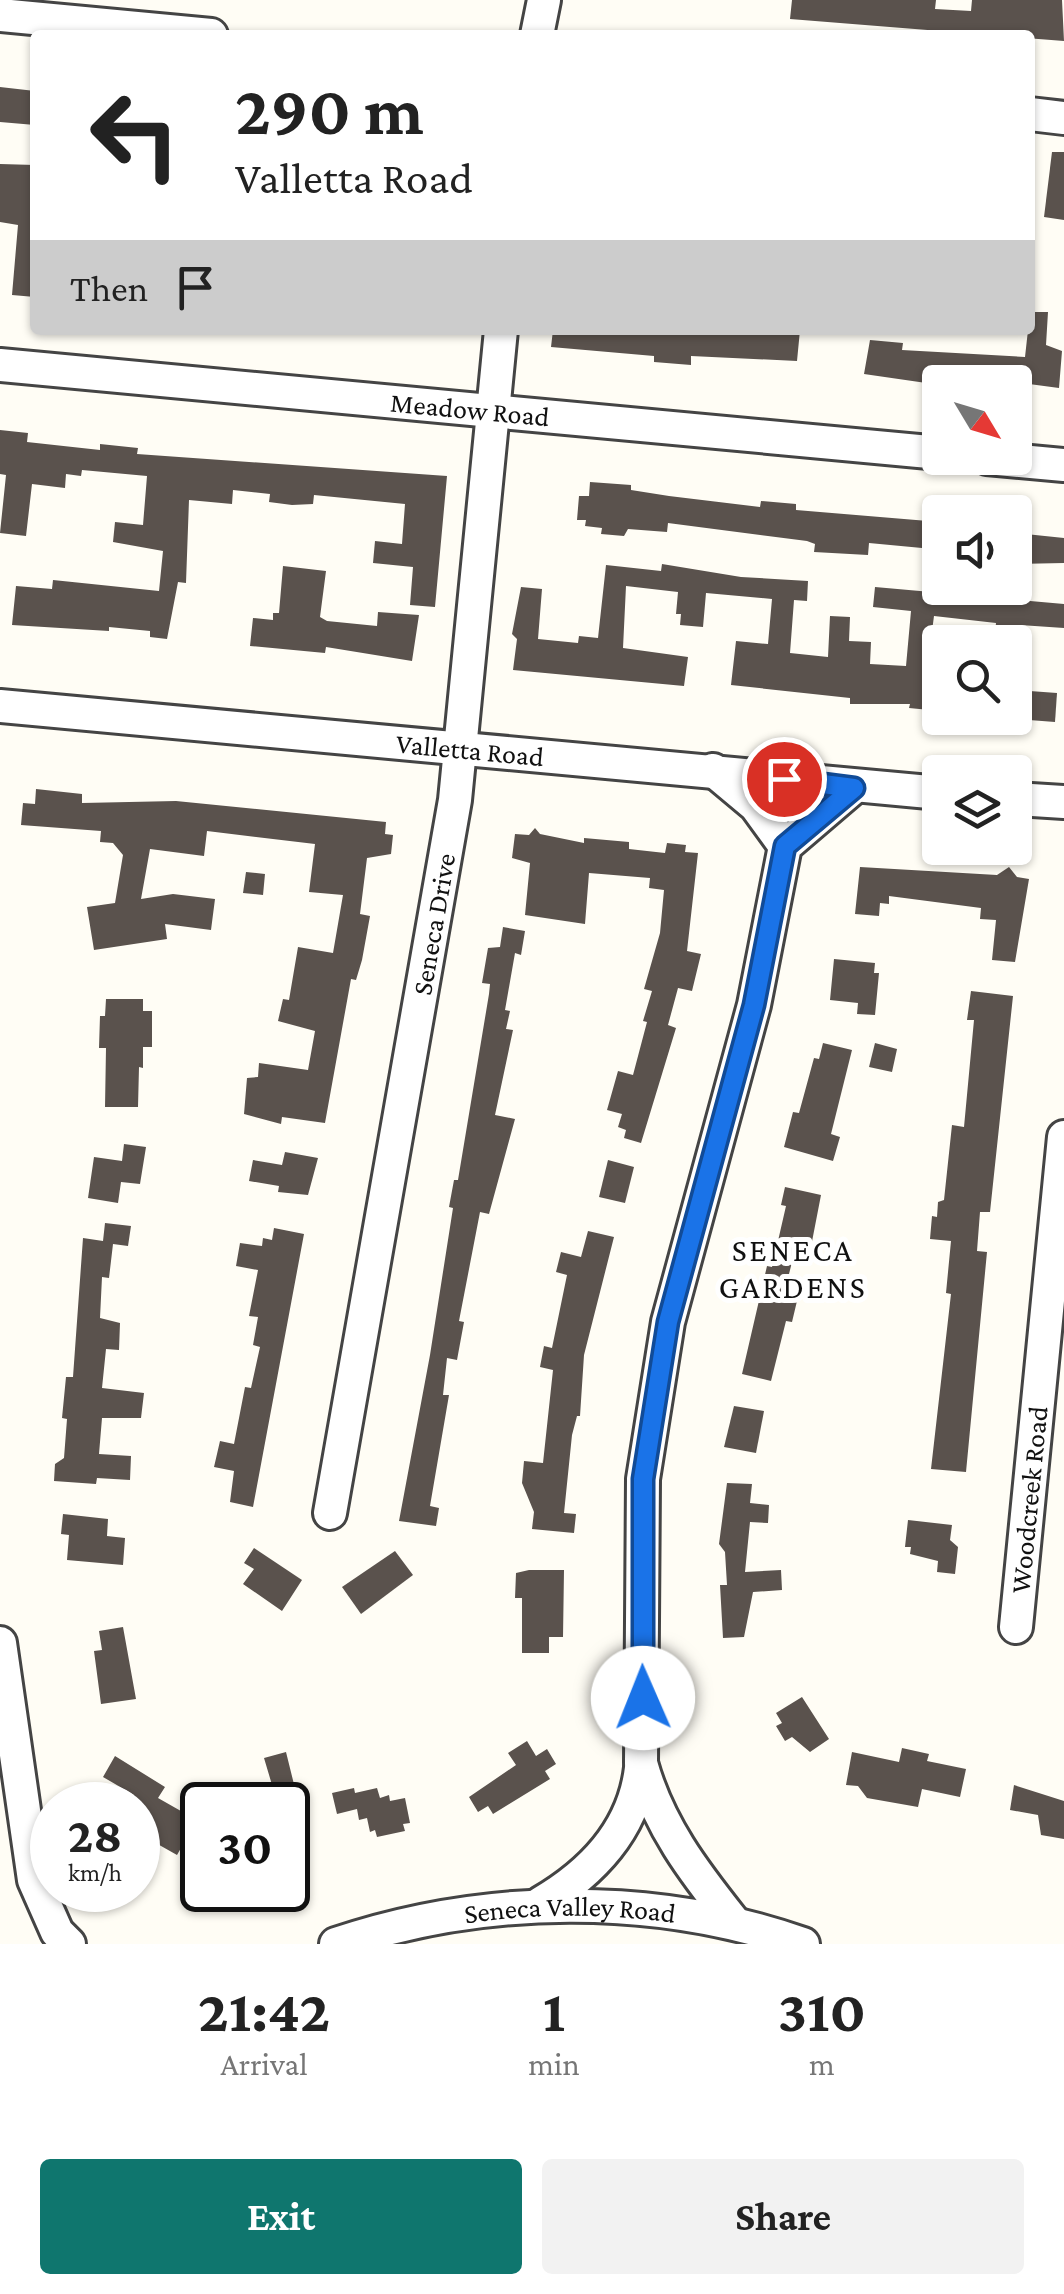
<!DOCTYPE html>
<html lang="en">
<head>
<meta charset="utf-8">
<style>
  body { margin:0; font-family:"Crimson Pro",serif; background:#f2f2f2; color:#222; height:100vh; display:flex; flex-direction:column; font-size:38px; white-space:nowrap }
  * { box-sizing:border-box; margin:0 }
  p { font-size:32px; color:#767676 }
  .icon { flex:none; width:55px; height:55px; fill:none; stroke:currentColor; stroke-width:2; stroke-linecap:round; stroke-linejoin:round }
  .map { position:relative; height:1944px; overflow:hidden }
  .drawer { display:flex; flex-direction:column; background:#fff; flex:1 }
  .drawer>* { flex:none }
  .guide { position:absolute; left:30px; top:30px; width:1005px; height:305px; border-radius:10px; box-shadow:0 2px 8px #0004; background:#fff; color:#222; overflow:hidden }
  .needle { width:65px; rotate:128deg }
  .controls { position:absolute; left:922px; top:365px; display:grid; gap:20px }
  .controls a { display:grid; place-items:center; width:110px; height:110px; border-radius:10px; background:#fff; box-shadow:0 2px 8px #0004; font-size:50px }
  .speed { position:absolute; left:30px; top:1782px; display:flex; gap:20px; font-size:50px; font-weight:700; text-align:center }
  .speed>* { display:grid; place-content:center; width:130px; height:130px; border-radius:50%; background:#fff; box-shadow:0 2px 8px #0004; line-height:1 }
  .speed small { font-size:25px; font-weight:400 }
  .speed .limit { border:5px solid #111; border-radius:15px; background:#fff; color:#111 }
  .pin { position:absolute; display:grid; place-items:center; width:85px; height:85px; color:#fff; margin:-42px; border:5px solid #fff; border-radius:50%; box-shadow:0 2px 10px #0007 }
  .me { position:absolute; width:110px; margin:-55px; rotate:359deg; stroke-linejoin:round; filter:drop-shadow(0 0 8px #0008) }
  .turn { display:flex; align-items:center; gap:35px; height:210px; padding:0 40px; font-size:45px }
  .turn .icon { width:130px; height:130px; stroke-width:2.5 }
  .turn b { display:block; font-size:70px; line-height:85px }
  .then { display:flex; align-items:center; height:95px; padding:0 40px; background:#0003; gap:20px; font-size:38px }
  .eta { display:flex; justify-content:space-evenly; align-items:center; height:170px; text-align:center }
  .eta b { font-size:60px; font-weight:700; line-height:70px }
  .primary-button { display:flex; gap:20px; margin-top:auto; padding:20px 40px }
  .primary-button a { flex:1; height:115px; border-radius:10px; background:#0f766e; color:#fff; font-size:40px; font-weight:700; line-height:115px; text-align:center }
  .primary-button a+a { background:#f2f2f2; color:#222 }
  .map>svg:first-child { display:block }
  .building { fill:#5a524d }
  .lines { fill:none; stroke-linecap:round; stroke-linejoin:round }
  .minor-casing { stroke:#444; stroke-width:38 }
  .minor { stroke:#fff; stroke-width:32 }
  .route-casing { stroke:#114b97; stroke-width:25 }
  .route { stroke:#1a73e8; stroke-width:18 }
  .labels { text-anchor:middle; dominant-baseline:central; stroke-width:10; stroke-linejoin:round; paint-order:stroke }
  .street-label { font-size:28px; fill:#111; stroke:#fff }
  .quarter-label { font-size:32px; letter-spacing:2.5px; fill:#111; stroke:#fff }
</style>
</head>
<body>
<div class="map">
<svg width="1064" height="1944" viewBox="0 0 1064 1944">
  <rect width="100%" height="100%" fill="#fffdf5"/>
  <g class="building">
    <polygon points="792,0 936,0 935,9 971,11 972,0 1062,0 1064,41 790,19"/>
    <polygon points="0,87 35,91 35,125 0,122"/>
    <polygon points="1052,152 1064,152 1064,220 1044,217"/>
    <polygon points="0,164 35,165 35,297 12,295 18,225 0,222"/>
    <polygon points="1030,312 1048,312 1046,345 1062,351 1059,388 1015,382 940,385 864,374 870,340 903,343 902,350 1025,357"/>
    <polygon points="553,330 800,330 797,361 691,356 691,365 654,362 654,356 551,347"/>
    <polygon points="0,430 28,433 27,442 100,450 100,444 138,448 137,454 447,476 435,607 410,605 413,567 373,563 375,541 402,544 405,504 314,495 313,504 292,505 269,502 270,494 233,490 232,504 189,500 186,583 178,582 167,639 150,637 150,631 109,627 109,631 12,625 16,586 52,589 53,580 159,591 163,551 113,542 115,522 143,525 147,476 82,470 81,476 66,474 65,488 32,484 26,536 0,533 6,475 0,474"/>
    <polygon points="590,482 631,485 631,490 669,496 760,507 761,501 796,504 796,510 940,522 940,559 922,558 922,548 869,543 868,555 814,552 815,544 807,541 668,523 667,532 628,529 624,536 601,534 602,528 585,526 586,520 577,520 579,496 589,496"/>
    <polygon points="1015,533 1064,538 1064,563 1015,564"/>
    <polygon points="662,564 741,577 808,581 807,601 794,600 790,653 828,657 830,616 850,617 849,641 871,642 870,664 906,666 911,611 873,607 875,587 1064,604 1064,628 1020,625 1016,642 994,642 996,623 934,616 927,669 940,671 940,711 909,708 910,704 850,704 850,698 731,685 736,641 768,644 772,599 706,593 703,627 680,625 681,614 676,614 678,592 626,586 623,648 688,657 684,686 513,670 517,639 512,634 521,587 542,589 538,639 578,643 579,636 598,638 606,565 661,571"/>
    <polygon points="283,566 326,571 320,617 327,621 377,626 378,612 419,615 412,661 326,647 325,653 250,646 253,618 273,620 273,613 279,613"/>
    <polygon points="1015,690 1057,693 1055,722 1015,719"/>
    <polygon points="36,789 82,794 82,803 176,801 386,822 385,834 393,835 391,854 367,858 360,914 370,916 362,960 356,980 351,979 325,1123 282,1117 281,1124 244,1114 247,1078 258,1077 259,1063 308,1070 315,1031 278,1021 283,999 289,1000 298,947 333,953 343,895 309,892 315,844 207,831 204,856 150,849 141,899 173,894 215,899 211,930 165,924 167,939 94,950 87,907 115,903 123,855 113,843 100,842 101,831 21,825 23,803 35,804"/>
    <polygon points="535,828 540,834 584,843 584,838 629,842 629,849 665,853 667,843 686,845 685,852 698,853 687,951 701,954 692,991 678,988 668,1025 676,1028 641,1143 624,1138 626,1130 618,1127 622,1114 607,1110 618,1071 633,1075 647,1022 643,1021 652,991 644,989 660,933 664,890 649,888 650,878 589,873 585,924 525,915 530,863 512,858 515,834 529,835"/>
    <polygon points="860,867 997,875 1009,867 1017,877 1029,879 1015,962 992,960 996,920 980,919 981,908 889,896 889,904 880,903 879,916 855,914"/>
    <polygon points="246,872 265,874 263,895 243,893"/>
    <polygon points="503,927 525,931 521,955 515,953 505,1010 510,1011 506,1029 513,1030 495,1115 515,1119 489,1214 480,1212 459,1321 464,1322 457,1360 447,1358 443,1395 449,1395 430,1506 439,1508 436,1526 399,1521 430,1355 453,1208 449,1207 454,1180 458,1180 489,994 490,984 482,983 488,948 500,947"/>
    <polygon points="834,959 875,963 874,973 879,973 875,1015 857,1014 858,1003 830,1000"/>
    <polygon points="971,991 1013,996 990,1212 980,1212 977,1251 987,1252 966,1472 931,1469 951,1294 946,1293 951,1241 930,1239 932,1216 937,1217 938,1202 944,1200 952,1125 964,1127 974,1020 967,1020"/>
    <polygon points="106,999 143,999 143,1011 152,1011 152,1047 143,1047 143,1068 139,1067 138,1107 105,1107 106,1048 99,1048 100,1016 105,1016"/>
    <polygon points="823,1043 852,1050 831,1134 840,1137 833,1161 784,1147 793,1112 799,1113 814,1058 819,1059"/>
    <polygon points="875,1043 897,1049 892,1072 869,1067"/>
    <polygon points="124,1144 146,1147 140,1184 121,1182 118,1203 88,1198 94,1157 122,1161"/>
    <polygon points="285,1152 318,1158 308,1195 278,1192 279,1186 249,1181 253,1160 282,1165"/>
    <polygon points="608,1160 634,1167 625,1203 599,1197"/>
    <polygon points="785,1187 821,1195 809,1257 794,1254 783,1298 797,1301 792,1322 786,1321 771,1381 742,1374 767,1266 772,1267 786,1206 781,1205"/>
    <polygon points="105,1223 131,1226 128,1246 113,1244 109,1278 102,1277 100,1318 120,1323 119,1350 106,1349 102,1388 144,1393 141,1418 102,1418 99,1454 131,1456 130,1480 97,1478 96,1484 54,1481 55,1464 64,1458 67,1419 62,1418 66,1377 73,1377 83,1238 103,1241"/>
    <polygon points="274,1228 304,1234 253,1507 230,1502 234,1471 214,1467 220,1441 234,1444 245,1387 251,1388 260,1347 253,1345 258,1317 249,1316 258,1270 236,1266 240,1243 262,1246 263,1238 272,1240"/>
    <polygon points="588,1231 614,1237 584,1355 580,1416 577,1416 572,1435 564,1513 576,1514 574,1533 532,1529 534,1512 522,1483 524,1461 543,1463 553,1370 540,1367 544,1346 552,1348 567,1275 556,1272 561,1252 581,1257"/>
    <polygon points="734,1406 764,1411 756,1453 724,1447"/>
    <polygon points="727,1483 752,1484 750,1503 769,1505 768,1523 750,1522 745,1572 781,1570 782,1590 753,1592 744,1637 723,1638 720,1585 727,1585 725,1552 719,1544"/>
    <polygon points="63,1514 108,1519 107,1536 125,1538 123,1565 67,1560 69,1535 61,1534"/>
    <polygon points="908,1520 952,1525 950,1540 958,1547 955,1574 937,1572 938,1561 910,1554 911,1547 905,1547"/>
    <polygon points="254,1548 302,1580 282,1611 243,1584 254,1569 244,1563"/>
    <polygon points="395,1551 413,1575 361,1614 342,1587"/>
    <polygon points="529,1570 564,1570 563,1637 549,1637 549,1653 522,1653 522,1598 515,1598 516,1573"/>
    <polygon points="123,1627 136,1699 101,1704 94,1651 102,1650 99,1631"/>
    <polygon points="802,1697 829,1739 810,1752 792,1737 785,1741 776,1726 782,1723 776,1713"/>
    <polygon points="527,1741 536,1756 547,1749 556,1764 545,1771 550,1779 493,1814 488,1806 478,1812 469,1797 516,1765 508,1753"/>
    <polygon points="902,1748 929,1754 927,1761 966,1769 960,1797 922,1789 918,1807 867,1798 858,1786 846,1785 852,1752 899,1762"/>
    <polygon points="286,1752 309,1845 288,1850 288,1805 278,1805 264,1758"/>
    <polygon points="115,1756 165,1787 158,1798 202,1823 196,1847 185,1841 177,1855 138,1833 146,1819 138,1815 138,1805 129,1805 134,1795 103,1777"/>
    <polygon points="1014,1785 1064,1801 1064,1839 1041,1835 1038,1815 1010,1810"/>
    <polygon points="354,1788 355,1793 377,1788 380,1798 389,1795 390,1801 405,1798 410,1823 403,1824 405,1831 377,1837 375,1830 370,1832 367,1818 359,1820 357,1809 337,1814 332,1793"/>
  </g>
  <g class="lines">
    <g class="minor-casing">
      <g id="minor">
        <polyline points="0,15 211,35"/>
        <polyline points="537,35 544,0"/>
        <polyline points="1030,114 1064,118"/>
        <path id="s1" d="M0 365 940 453"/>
        <polyline points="987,458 1064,465"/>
        <path id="s2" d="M0 706 940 793"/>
        <polyline points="713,770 756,806 785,846"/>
        <polyline points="1015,799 1064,802"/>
        <path id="s3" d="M330 1513 455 800 501 330"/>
        <path id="s4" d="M1016 1627 1064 1137"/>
        <polyline points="0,1643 34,1880 57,1932 69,1944"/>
        <path d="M541 1903C592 1873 634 1829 641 1768"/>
        <path d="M733 1921C694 1872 658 1825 641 1763L643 1479 668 1322 754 1005 785 846 854 787"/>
        <path id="s5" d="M336 1944C485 1894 654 1892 803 1944"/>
      </g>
    </g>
    <use href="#minor" class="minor"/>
  </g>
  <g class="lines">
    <g class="route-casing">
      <polyline id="route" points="643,1698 643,1479 668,1322 754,1005 785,846 854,788 784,779"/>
    </g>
    <use href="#route" class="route"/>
  </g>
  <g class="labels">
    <g class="street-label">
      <text stroke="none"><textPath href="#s1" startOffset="472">Meadow Road</textPath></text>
      <text stroke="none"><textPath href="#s2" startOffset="472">Valletta Road</textPath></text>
      <text stroke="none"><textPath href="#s3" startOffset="598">Seneca Drive</textPath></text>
      <text stroke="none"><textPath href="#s4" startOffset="128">Woodcreek Road</textPath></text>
      <text stroke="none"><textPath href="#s5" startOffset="238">Seneca Valley Road</textPath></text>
    </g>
    <g class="quarter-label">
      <text x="793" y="1250">SENECA<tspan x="793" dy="37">GARDENS</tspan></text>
    </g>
  </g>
</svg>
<div class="controls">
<a><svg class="needle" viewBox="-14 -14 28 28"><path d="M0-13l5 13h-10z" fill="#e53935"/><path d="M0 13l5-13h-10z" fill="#767676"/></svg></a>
<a><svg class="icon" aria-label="sound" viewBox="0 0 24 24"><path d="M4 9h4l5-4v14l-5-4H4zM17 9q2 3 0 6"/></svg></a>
<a><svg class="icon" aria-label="search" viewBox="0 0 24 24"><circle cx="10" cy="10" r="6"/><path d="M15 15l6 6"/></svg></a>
<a><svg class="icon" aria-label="layers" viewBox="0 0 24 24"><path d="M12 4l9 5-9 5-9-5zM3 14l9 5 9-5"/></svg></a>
</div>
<div class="speed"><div>28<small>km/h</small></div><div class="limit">30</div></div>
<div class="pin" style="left:784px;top:779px;background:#d93025"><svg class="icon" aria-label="arrive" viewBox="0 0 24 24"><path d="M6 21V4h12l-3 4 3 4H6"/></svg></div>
<svg class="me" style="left:643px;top:1698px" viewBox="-20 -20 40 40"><circle r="19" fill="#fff"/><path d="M0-13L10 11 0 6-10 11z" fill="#1a73e8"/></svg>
<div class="guide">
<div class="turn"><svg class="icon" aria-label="left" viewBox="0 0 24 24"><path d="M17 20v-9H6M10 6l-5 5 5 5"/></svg><div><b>290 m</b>Valletta Road</div></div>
<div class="then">Then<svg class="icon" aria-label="arrive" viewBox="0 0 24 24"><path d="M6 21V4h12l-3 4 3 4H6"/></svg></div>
</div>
</div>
<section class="drawer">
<div class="eta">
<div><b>21:42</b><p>Arrival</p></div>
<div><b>1</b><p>min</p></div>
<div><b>310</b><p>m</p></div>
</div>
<div class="primary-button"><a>Exit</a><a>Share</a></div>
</section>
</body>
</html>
